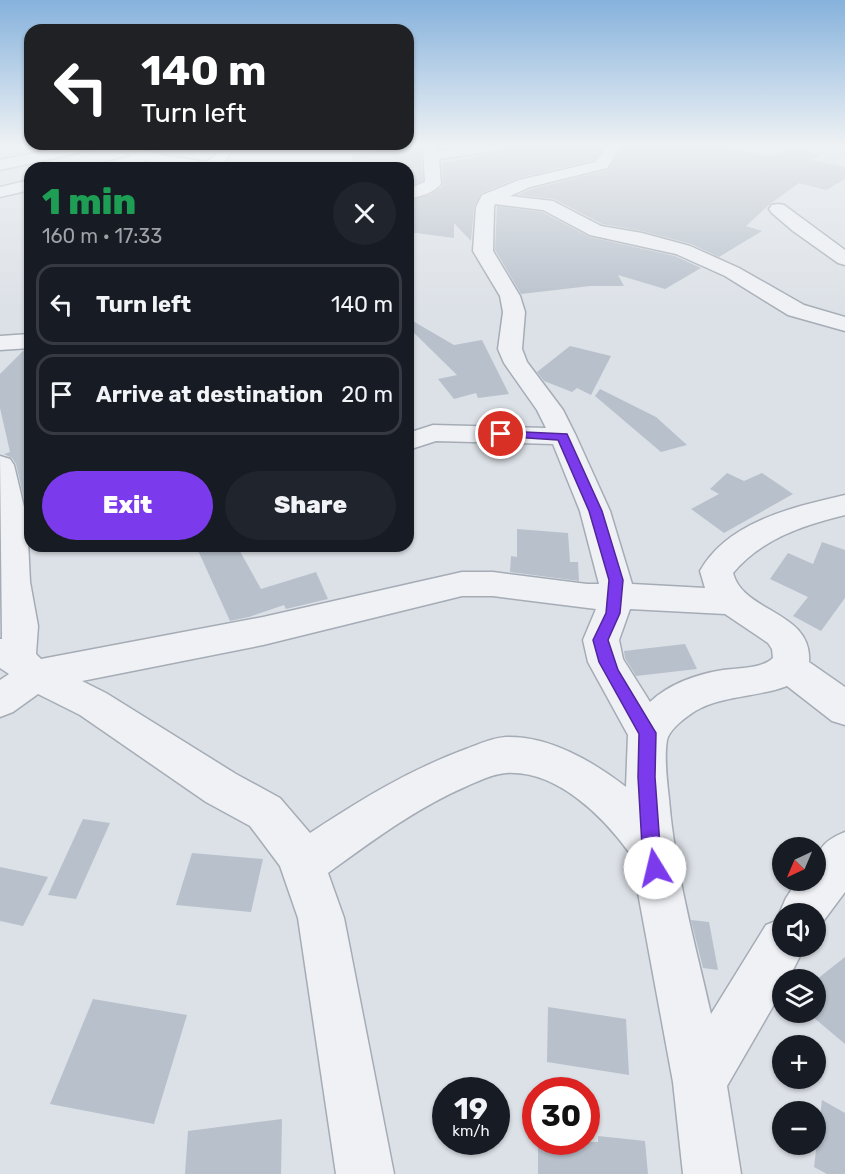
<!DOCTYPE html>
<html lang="en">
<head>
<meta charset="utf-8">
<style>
  body { margin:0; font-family:Rubik,sans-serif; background:#20242c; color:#f1f3f6; height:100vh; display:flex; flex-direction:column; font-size:22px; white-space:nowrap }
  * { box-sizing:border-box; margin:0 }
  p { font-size:20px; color:#9ea1a6 }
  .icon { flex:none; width:33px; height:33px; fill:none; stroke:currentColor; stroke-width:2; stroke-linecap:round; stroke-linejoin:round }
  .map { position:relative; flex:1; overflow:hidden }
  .drawer { position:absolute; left:24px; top:162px; width:390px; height:390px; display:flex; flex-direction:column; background:#171b24; border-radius:18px; box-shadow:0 2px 4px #0004 }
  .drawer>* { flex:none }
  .banner { position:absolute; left:24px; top:24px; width:390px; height:126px; border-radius:18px; box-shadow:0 2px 4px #0004; background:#202124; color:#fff; overflow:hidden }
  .needle { width:39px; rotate:224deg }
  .tools { position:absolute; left:772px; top:837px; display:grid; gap:12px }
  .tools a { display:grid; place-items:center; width:54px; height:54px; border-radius:50%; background:#171b24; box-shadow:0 2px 4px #0004; font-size:30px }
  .speed { position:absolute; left:432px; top:1077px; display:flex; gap:12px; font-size:30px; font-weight:700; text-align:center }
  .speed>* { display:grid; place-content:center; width:78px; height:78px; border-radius:50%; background:#171b24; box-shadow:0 2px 4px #0004; line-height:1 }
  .speed small { font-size:15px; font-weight:400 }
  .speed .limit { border:9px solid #d22; background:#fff; color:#111 }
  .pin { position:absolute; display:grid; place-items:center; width:51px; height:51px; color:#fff; margin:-26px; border:3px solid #fff; border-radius:50%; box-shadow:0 2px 6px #0007 }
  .me { position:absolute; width:66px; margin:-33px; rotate:351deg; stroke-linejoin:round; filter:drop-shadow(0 0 4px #0008) }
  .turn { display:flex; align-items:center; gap:21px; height:126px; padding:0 18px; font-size:27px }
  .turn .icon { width:78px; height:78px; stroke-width:2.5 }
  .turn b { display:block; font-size:42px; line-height:51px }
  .round { display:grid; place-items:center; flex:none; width:63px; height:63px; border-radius:32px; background:#20242c }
  .overview { display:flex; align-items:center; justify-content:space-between; height:102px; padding:0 18px }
  h1 { font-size:36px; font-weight:800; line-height:45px; color:#1e9e55 }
  .button { display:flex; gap:12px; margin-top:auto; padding:12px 18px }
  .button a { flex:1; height:69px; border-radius:36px; background:#7c3aed; color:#fff; font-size:24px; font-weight:800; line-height:69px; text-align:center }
  .button a+a { background:#20242c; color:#f1f3f6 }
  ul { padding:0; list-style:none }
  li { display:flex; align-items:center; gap:18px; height:81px; margin:0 12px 9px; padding:0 6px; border:3px solid #363941; border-radius:18px }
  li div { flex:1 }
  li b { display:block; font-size:22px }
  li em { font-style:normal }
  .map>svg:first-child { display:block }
  .building { fill:#b8c0cb }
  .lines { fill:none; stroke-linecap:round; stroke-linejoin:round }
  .minor-casing { stroke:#a5acb5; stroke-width:3 }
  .minor { fill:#eff1f5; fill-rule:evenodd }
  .route { fill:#7c3aed; stroke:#51269a; stroke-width:1.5 }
</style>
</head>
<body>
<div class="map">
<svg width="845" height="1174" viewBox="0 0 845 1174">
  <rect width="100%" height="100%" fill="#dce1e7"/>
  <g class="building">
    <polygon points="420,146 423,181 408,187 408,170 417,168 353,168 352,154"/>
    <polygon points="511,146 605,146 595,160 518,178 481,193 474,207 471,241 454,223 454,238 408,232 408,201 431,194 443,186 442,163 502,152"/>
    <polygon points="623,146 723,146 772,157 790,148 820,155 811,160 845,167 845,179 826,190 799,183 770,204 746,226 762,231 719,257 691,244 642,231 602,224 554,199 518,195 531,189 608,170"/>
    <polygon points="497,206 542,212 590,237 675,256 701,268 665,289 618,275 624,286 590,286 521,294 495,250"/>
    <polygon points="411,320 454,345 482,340 509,394 478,398 476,393 454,399 438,379 457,375 408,327"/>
    <polygon points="570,346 611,356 591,395 577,388 572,392 544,381 537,372"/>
    <polygon points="30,350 30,498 24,499 16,464 12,458 4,454 10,452 0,408 0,374 23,351"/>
    <polygon points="600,389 656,417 687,445 661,452 595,396"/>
    <polygon points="727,473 744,481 762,473 793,494 724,533 691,509 719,494 710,489"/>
    <polygon points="517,529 568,533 570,562 578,562 579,581 510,572 511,556 517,557"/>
    <polygon points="822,542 845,550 845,598 821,631 793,616 808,597 770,579 788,553 813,564"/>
    <polygon points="196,546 237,546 261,589 316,572 328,599 286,609 284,605 249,617 230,621"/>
    <polygon points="685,644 697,669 636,676 625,658 624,651"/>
    <polygon points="83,819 110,823 76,899 48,895"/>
    <polygon points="192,853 263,859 251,912 176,905"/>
    <polygon points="0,867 48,877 23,926 0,921"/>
    <polygon points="691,920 709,922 718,970 703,968"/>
    <polygon points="845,957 845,1044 807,1012 816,1012 816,980"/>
    <polygon points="93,999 187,1015 154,1124 50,1104"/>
    <polygon points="548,1007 626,1019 629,1075 547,1062"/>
    <polygon points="822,1100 845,1113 845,1174 827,1174 814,1167"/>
    <polygon points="282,1119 281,1174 185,1174 188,1131"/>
    <polygon points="598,1136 645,1141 648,1174 538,1174 538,1142 598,1142"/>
  </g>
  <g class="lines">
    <g class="minor-casing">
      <g id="minor">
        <polygon points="71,146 97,146 90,150 0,170 0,160"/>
        <polygon points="114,146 133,146 148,152 154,150 161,155 207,162 215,156 220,146 234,146 221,168 185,168 146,161 120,168 93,168 95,165 132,156"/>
        <path d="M423 146H437L438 151 473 146H509L502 150 439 159 441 184C432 194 421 196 408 199V189L425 182Z"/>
        <path d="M607 146H621L607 168 530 187 510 196 553 201 601 226 642 233 690 246 739 268 804 305 845 317V331L788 315 725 276 676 254 590 235 543 210 495 204 494 207 493 251 520 296 525 312 522 349 527 362 563 410 576 436 610 511 632 584 705 588 700 571C728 521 794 507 845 495V515C804 525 761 539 733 573 743 613 813 611 809 662L845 687V725L832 721 787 686C756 698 714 695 688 716 681 721 669 731 667 740 664 758 667 781 669 799 675 872 695 943 711 1014L766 925 781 919 779 914 786 898 798 880H816C816 853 818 843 845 832V892L816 931V914H783V946H805L788 980H783V989L727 1086 741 1174H683L673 1082 631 855C603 816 557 770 506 773 492 774 479 781 467 786 416 808 372 841 328 873L344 918 394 1174H336L298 918 280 866 250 826 206 802 80 715 38 694 13 712 0 717V680L9 674 0 668V639H2L0 456 10 459 14 465 29 528 28 541 30 582 38 626 36 654 41 659 263 617 462 572H493L587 584H599L580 511 553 444 436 441 408 450V433L433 425 546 428 537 410 504 363 498 349 503 312 500 296 473 251 476 207 482 195 519 180 596 162ZM462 596H493L596 609 583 640 588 662 628 735 626 787C594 762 548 735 506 737 492 738 479 744 466 749 409 770 360 800 310 833L280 798 236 774 106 693 82 681 263 645ZM630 609 725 614 768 643 772 649 773 658C761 669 739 668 723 670 697 674 669 684 650 702L623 659 619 640Z"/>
        <polygon points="30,180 30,190 0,197 0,187"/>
        <polygon points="778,204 784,205 845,250 845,265 838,263 793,231 772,213 769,209 772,205"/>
        <polygon points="30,334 30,348 0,350 0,336"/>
      </g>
    </g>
    <use href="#minor" class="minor"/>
  </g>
  <linearGradient id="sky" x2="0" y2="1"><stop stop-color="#86b2dc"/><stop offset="0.47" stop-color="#eff2f4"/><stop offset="1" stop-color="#eff2f4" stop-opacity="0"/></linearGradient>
  <rect width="845" height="310" fill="url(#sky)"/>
  <polygon class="route" points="501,431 567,434 602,511 623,580 620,613 608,640 618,670 656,733 655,777 660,846 665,868 662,875 655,878 649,875 642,846 638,777 639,734 599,662 593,640 606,613 609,580 589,511 558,440 497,436 495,434"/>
</svg>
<div class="tools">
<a><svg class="needle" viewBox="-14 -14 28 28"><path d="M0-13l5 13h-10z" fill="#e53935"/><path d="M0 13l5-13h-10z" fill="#9ea1a6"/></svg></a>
<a><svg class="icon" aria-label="sound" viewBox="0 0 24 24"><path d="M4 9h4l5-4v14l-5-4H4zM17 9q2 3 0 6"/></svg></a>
<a><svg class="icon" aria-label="layers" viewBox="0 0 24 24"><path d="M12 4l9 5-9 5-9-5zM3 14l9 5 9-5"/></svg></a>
<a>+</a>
<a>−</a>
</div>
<div class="speed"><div>19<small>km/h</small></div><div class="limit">30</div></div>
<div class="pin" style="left:501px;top:434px;background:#d93025"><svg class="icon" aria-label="arrive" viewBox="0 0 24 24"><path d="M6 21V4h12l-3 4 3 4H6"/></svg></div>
<svg class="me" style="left:655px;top:868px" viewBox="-20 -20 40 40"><circle r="19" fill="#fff"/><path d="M0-13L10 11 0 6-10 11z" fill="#7c3aed"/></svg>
<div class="banner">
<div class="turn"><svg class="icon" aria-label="left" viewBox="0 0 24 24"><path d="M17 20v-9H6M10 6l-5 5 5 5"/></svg><div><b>140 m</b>Turn left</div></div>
</div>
<section class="drawer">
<div class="overview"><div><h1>1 min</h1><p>160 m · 17:33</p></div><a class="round"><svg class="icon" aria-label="close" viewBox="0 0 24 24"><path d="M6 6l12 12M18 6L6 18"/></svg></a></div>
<ul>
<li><svg class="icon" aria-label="left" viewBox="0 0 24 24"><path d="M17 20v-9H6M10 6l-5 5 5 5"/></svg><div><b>Turn left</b></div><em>140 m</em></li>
<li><svg class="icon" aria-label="arrive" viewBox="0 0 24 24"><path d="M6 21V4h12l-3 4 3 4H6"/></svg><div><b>Arrive at destination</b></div><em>20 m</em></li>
</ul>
<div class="button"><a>Exit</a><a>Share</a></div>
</section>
</div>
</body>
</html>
